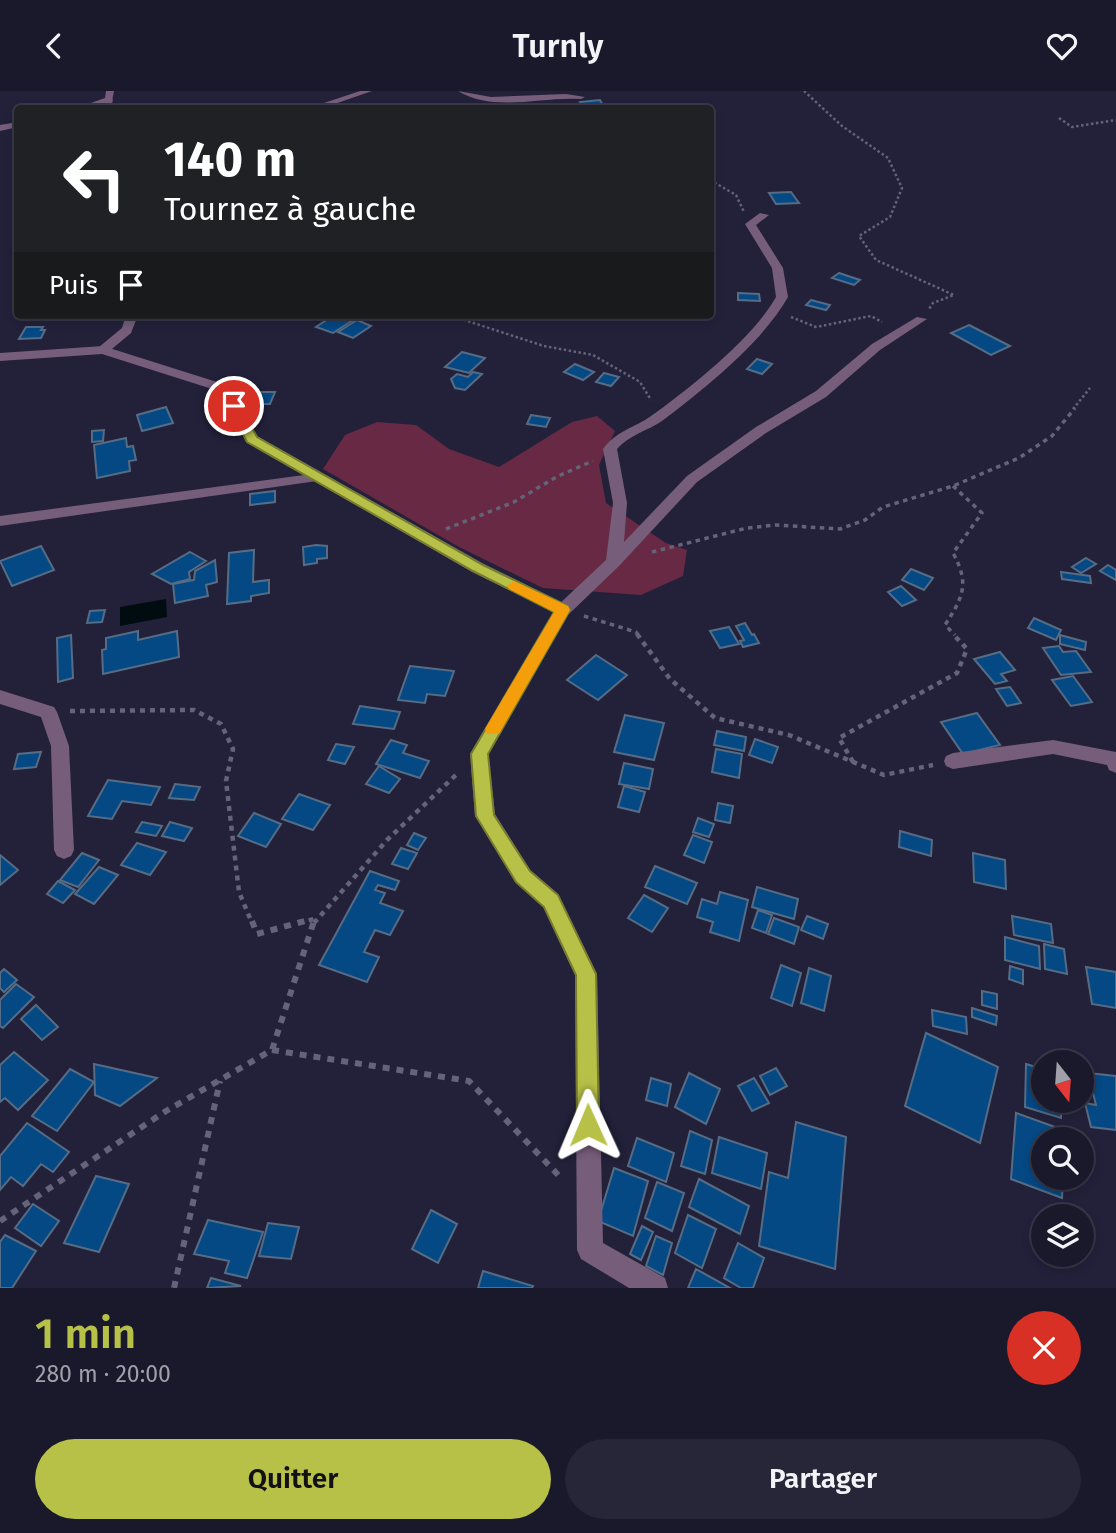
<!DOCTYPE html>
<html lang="fr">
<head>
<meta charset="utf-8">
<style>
  body { margin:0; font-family:"Fira Sans",sans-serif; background:#272638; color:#f1f3f6; height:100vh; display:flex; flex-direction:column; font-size:26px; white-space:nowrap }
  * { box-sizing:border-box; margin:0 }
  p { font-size:23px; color:#9fa0a9 }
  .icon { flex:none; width:38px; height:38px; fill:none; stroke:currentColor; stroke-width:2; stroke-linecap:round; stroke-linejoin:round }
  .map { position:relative; height:1197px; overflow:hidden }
  .panel { display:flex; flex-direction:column; background:#1a192c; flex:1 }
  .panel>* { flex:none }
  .top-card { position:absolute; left:14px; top:14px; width:700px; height:214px; border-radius:7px; box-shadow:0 4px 10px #0003,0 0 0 2px #383848; background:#202124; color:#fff; overflow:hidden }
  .needle { width:46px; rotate:163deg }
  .fabs { position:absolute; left:1031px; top:959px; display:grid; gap:14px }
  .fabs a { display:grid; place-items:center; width:63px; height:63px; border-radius:50%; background:#1a192c; box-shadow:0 4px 10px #0003,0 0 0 2px #383848; font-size:35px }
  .pin { position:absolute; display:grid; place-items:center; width:60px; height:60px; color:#fff; margin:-30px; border:4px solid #fff; border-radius:50%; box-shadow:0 2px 7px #0007 }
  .me { position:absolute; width:77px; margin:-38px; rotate:359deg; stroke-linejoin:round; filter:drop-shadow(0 0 5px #0008) }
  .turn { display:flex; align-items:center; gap:24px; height:147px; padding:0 35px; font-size:32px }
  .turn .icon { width:91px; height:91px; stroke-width:2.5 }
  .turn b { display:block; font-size:49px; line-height:60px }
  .then { display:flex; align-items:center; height:66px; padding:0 35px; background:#0003; gap:14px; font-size:26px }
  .round { display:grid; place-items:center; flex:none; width:74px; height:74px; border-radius:37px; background:#272638 }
  .summary { display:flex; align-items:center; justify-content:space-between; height:119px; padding:0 35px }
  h1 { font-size:42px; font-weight:600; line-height:52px; color:#b7c148 }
  .cta { display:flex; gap:14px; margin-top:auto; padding:14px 35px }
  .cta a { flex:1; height:80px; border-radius:42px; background:#b7c148; color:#111; font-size:28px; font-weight:600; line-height:80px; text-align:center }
  .cta a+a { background:#272638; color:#f1f3f6 }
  header { display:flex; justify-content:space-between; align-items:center; height:91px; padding:0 35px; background:#1a192c; font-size:32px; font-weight:600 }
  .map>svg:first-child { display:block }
  .green { fill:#672943 }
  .water { fill:#010c11 }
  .building { fill:#044884; stroke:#566c84; stroke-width:2 }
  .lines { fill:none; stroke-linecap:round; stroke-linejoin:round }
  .path-far3 { stroke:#646379; stroke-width:2.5; stroke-dasharray:2.5 2.5; stroke-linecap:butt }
  .path-far2 { stroke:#646379; stroke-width:3.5; stroke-dasharray:4.5 4.5; stroke-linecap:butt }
  .path-far1 { stroke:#646379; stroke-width:4.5; stroke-dasharray:5 5; stroke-linecap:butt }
  .path { stroke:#646379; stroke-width:6; stroke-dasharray:7 7; stroke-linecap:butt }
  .service { fill:#765d7a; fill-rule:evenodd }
  .minor { fill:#765d7a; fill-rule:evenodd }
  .tertiary { fill:#765d7a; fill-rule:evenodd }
  .route { fill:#b7c148; stroke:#777d2f; stroke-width:2 }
  .slow { fill:#f59e0b }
</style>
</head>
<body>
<header><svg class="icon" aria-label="back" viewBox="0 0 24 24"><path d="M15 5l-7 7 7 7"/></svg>Turnly<svg class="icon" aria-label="heart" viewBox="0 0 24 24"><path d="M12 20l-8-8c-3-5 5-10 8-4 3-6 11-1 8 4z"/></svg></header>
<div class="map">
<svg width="1116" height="1197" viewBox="0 0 1116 1197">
  <rect width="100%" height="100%" fill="#23213a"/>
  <polygon class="green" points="597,325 615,340 599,374 606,412 666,452 687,459 683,485 641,504 543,497 459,456 323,378 345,344 377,331 416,334 449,358 499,376 572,331"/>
  <polygon class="water" points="166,508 167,526 120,535 120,516"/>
  <g class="building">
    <polygon points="600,9 604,16 600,18 584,18 580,11"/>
    <polygon points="791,101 799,112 776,113 769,102"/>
    <polygon points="839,182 860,189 854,194 832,187"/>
    <polygon points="738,202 759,203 760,210 738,209"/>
    <polygon points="811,209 830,214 826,219 806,214"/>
    <polygon points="334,224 353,229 333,242 316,236"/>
    <polygon points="357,229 371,235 353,247 338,241"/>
    <polygon points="969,234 1010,255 991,264 951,242"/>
    <polygon points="26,236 43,236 41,239 45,239 41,247 19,248"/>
    <polygon points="462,261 485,267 469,282 445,276"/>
    <polygon points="757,268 772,273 762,283 747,278"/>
    <polygon points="575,273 594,281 583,289 564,281"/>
    <polygon points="473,281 482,283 465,299 455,297 451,288 457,283 468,286"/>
    <polygon points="604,282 619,286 611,295 596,291"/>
    <polygon points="259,301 275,301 270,313 255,313"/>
    <polygon points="166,316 173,332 142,340 137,324"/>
    <polygon points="531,324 550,327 546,336 527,333"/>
    <polygon points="104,339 103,350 92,351 92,340"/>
    <polygon points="126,347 127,356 133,355 136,369 129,370 130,380 97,387 94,354"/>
    <polygon points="275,400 275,411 250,414 250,403"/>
    <polygon points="316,454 327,455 327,467 317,468 317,472 304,474 303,456"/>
    <polygon points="41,455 54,479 12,495 0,470"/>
    <polygon points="254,459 253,491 269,489 269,502 251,505 251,510 227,513 229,462"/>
    <polygon points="190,461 206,470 189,481 190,488 171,493 152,483"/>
    <polygon points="1086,467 1096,473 1081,482 1072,476"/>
    <polygon points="215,469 217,491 206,494 208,505 175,512 173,493 194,489 195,480"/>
    <polygon points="1108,474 1116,479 1116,489 1100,480"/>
    <polygon points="911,478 933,487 924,499 902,489"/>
    <polygon points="1061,481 1090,485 1091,492 1062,488"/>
    <polygon points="901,495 916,509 902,515 888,501"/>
    <polygon points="105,519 102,531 87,532 90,520"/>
    <polygon points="1034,527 1061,539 1056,549 1028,537"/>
    <polygon points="745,532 752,544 754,543 759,552 743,556 740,550 744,549 736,535"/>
    <polygon points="729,536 739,553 720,557 710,540"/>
    <polygon points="138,540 138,549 177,540 179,566 103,583 102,559 106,558 106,547"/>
    <polygon points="71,544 73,587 58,591 57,547"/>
    <polygon points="1060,544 1086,551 1085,559 1060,553"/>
    <polygon points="1059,555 1063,561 1076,560 1091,581 1061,584 1043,557"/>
    <polygon points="1000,561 1015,579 1001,583 1007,590 995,593 974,568"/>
    <polygon points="596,564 627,584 598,609 567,589"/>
    <polygon points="410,575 454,580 445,605 427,603 425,612 398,609"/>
    <polygon points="1073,585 1092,611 1071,615 1052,589"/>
    <polygon points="1010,596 1021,612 1007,615 996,598"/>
    <polygon points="360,615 400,621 394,638 353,633"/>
    <polygon points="977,622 1000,654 963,663 941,631"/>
    <polygon points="625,624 664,632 654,669 614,661"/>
    <polygon points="717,640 746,646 744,660 714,654"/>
    <polygon points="755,648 778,656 772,672 749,664"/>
    <polygon points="391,649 407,654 403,662 429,670 420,687 376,673"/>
    <polygon points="336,653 354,656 345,673 328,669"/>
    <polygon points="716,658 742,663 739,687 712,681"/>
    <polygon points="41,661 36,676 14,678 18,663"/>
    <polygon points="624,672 653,678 649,698 619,693"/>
    <polygon points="379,675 400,688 389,702 366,693"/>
    <polygon points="108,689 160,696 151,714 122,710 112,728 88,725"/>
    <polygon points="175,693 200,696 194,709 169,707"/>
    <polygon points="624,695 645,701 639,721 618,716"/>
    <polygon points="299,703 330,714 313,739 282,728"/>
    <polygon points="718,712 733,715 730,732 715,729"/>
    <polygon points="254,722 281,733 266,756 238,745"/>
    <polygon points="698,727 714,733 709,746 693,741"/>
    <polygon points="142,731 162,735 156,745 136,741"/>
    <polygon points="170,731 192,737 184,750 162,745"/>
    <polygon points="900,740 932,749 931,765 899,756"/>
    <polygon points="414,742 426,747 418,759 407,754"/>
    <polygon points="693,744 712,751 704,772 684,764"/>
    <polygon points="137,752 166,761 150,784 121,774"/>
    <polygon points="401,757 417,762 408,778 392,773"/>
    <polygon points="82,762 99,769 78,796 60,789"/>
    <polygon points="973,762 1005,769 1006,798 974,791"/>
    <polygon points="0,764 18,779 0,794"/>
    <polygon points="655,775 697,792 687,813 645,796"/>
    <polygon points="99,776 118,784 94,813 75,803"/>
    <polygon points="370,780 399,790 395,799 378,794 375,799 385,802 380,812 403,820 390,844 375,839 364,861 379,866 367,891 319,874"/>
    <polygon points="58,790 75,799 63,812 47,803"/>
    <polygon points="757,796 798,808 794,828 752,816"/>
    <polygon points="720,801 748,809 739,850 710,841 713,831 697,826 702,808 717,813"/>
    <polygon points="644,804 668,817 652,841 628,827"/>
    <polygon points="758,819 772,824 766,842 752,837"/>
    <polygon points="807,825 828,833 823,848 801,839"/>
    <polygon points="1012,825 1051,833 1053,852 1014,844"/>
    <polygon points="774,827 799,836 794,853 768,843"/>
    <polygon points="1005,846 1039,855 1040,878 1005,869"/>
    <polygon points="1044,853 1064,858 1067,883 1045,878"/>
    <polygon points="781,874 801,882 792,915 771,907"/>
    <polygon points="1010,875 1023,879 1023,893 1009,888"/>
    <polygon points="1086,876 1116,881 1116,917 1092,913"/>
    <polygon points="809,877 831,885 824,920 801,912"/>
    <polygon points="4,878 17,889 4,901 0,897 0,882"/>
    <polygon points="16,893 34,906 3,937 0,935 0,909"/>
    <polygon points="982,900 997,903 997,918 982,914"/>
    <polygon points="36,914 58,936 42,949 21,928"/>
    <polygon points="972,917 997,925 996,934 972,926"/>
    <polygon points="932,919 966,926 967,943 933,935"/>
    <polygon points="926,942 998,976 980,1052 905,1015"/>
    <polygon points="14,961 48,989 18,1019 5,1007 0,1011 0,974"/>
    <polygon points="94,973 157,987 120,1015 95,1004"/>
    <polygon points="1026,973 1043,978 1043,1010 1061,1010 1061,1027 1025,1016"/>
    <polygon points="776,977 787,995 770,1004 760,985"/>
    <polygon points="70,978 94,991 57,1040 32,1025"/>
    <polygon points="689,982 720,998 706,1033 675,1016"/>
    <polygon points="1088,982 1116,985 1116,1039 1091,1036 1085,1012 1096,1014"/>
    <polygon points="651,987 671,993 667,1015 646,1009"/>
    <polygon points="754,987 769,1012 752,1020 738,995"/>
    <polygon points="1016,1022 1066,1040 1065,1048 1043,1048 1043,1087 1063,1087 1062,1107 1011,1088"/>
    <polygon points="796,1031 846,1046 835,1178 759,1155 769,1081 788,1087"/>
    <polygon points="27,1032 69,1061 53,1081 41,1073 23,1095 11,1086 0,1099 0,1065"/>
    <polygon points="690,1040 712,1049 705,1083 681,1075"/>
    <polygon points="719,1046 767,1062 761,1098 712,1082"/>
    <polygon points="637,1047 674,1062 666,1091 628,1075"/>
    <polygon points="614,1077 648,1090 633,1145 598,1130"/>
    <polygon points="96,1085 129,1093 99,1161 64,1152"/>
    <polygon points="699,1088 749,1115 740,1143 689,1116"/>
    <polygon points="657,1091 684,1102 672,1140 645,1127"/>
    <polygon points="33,1113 59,1130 41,1155 15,1137"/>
    <polygon points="431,1119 457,1133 438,1172 412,1158"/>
    <polygon points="688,1124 716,1138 702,1177 675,1162"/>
    <polygon points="208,1129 263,1141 247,1187 225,1182 229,1170 194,1163"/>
    <polygon points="268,1132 299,1136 291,1168 259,1165"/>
    <polygon points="642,1135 653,1141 641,1169 630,1163"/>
    <polygon points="5,1144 36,1160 12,1197 0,1197 0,1151"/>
    <polygon points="656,1145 672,1152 663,1184 646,1175"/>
    <polygon points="738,1152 764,1167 753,1197 741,1197 724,1187"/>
    <polygon points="696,1178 730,1197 688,1197"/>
    <polygon points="483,1180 533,1195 532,1197 478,1197"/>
    <polygon points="211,1187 241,1195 207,1197"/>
  </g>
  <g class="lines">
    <g class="path-far3">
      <polyline points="804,0 842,35 888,67 902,97 890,126 859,145 876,169 954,204 933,212 929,218"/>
      <polyline points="1059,27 1072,36 1116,29"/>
      <polyline points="710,89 736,104 744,121"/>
      <polyline points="449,224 544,255 593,264 640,291 651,309"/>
      <polyline points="791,226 816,236 871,225 882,231"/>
      <polyline points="1073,318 1090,297"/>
    </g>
    <g class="path-far2">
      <path d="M953 395 982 422 953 462C970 493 963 506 945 534L955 544"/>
      <polyline points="446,438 514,411 558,385 593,370"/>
      <polyline points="652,461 747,437 776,434 840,438 865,429 883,416 953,395 1019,367 1052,345 1075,317"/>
      <polyline points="584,525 636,541 638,544"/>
    </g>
    <g class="path-far1">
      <polyline points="637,543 670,588 715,627 789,644 884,684 933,674"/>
      <polyline points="70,620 194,619 221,633 233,658 226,690 239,801 252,832"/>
      <polyline points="853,671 839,647 957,582 967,558 953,543"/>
      <polyline points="299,832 314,828"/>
      <polyline points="314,832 387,749 458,682"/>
    </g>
    <g class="path">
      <polyline points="252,830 257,843 305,830"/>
      <polyline points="272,959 469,990 562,1088"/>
      <polyline points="0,1130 166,1020 272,959 314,830"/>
      <polyline points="174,1197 220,990"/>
    </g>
    <path class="service" d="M458 0 491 6 566 3 585 6 581 8C542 5 493 22 458 0Z"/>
    <g class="minor">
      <polygon points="360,0 372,0 320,18 306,18"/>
      <polygon points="106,6 113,8 111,18 103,18"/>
      <path d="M760 122 769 124 756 134 783 177 788 206C762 252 704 298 662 330 647 340 629 344 617 358L627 412 624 451 687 385 756 336 816 300 872 253 917 226 927 228 880 259 826 306 766 342 697 391 619 475 569 523H557L555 519 557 515 606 469 613 412 603 358C616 340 634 337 651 325 690 297 753 247 776 206L772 177 745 133Z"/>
      <polygon points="126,224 138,224 131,242 107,262 99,262 99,256 122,237"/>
      <polygon points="319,382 326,386 324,389 0,435 0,425"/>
      <polygon points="0,599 54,616 57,621 69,655 74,759 71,765 64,768 57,765 54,759 51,655 41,626 0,613"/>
      <polygon points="1053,649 1116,661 1116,682 1109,679 1107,674 1053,663 953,678 946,675 944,670 946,665 953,662"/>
    </g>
    <g class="tertiary">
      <polygon points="106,0 114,0 112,10 88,18 74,18 105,7"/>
      <polygon points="18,31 18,36 0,40 0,34"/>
      <polygon points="103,255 220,292 239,312 257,345 484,473 569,515 571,519 488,663 495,723 530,779 558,803 597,883 603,1152 665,1187 668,1197 629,1197 581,1168 577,1159 575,884 544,817 516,791 475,725 470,663 554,521 472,481 247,351 228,317 212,298 102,263 0,270 0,262"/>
    </g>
  </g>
  <polygon class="route" points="229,312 238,312 257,346 483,474 568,515 570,519 488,663 494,724 530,780 558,804 596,883 599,1034 596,1042 588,1046 580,1042 577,1034 576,884 544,816 516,791 476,725 471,663 554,521 473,480 247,351 228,315"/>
  <polygon class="slow" points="514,490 568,515 570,519 499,643 487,643 485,638 554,521 509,498 507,495"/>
</svg>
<div class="fabs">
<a><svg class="needle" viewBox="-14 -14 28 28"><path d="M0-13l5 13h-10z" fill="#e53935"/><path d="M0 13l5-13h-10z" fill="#9fa0a9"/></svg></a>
<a><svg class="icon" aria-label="search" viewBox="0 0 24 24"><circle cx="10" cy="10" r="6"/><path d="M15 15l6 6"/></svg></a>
<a><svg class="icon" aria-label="layers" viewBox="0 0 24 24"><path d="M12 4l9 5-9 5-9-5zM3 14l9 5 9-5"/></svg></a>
</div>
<div class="pin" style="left:234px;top:315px;background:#d93025"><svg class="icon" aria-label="arrive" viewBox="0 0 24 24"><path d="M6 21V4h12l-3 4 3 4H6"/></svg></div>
<svg class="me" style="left:588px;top:1034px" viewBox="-20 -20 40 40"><path d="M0-17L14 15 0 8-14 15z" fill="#b7c148" stroke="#fff" stroke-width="4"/></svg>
<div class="top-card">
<div class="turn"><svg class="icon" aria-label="left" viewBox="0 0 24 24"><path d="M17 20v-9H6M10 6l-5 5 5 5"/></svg><div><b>140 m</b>Tournez à gauche</div></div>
<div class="then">Puis<svg class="icon" aria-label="arrive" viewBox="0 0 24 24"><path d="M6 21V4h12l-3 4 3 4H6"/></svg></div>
</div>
</div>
<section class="panel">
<div class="summary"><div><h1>1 min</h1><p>280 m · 20:00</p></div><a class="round" style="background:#d93025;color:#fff"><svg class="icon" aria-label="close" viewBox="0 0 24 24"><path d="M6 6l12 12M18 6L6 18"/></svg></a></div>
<div class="cta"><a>Quitter</a><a>Partager</a></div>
</section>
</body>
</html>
